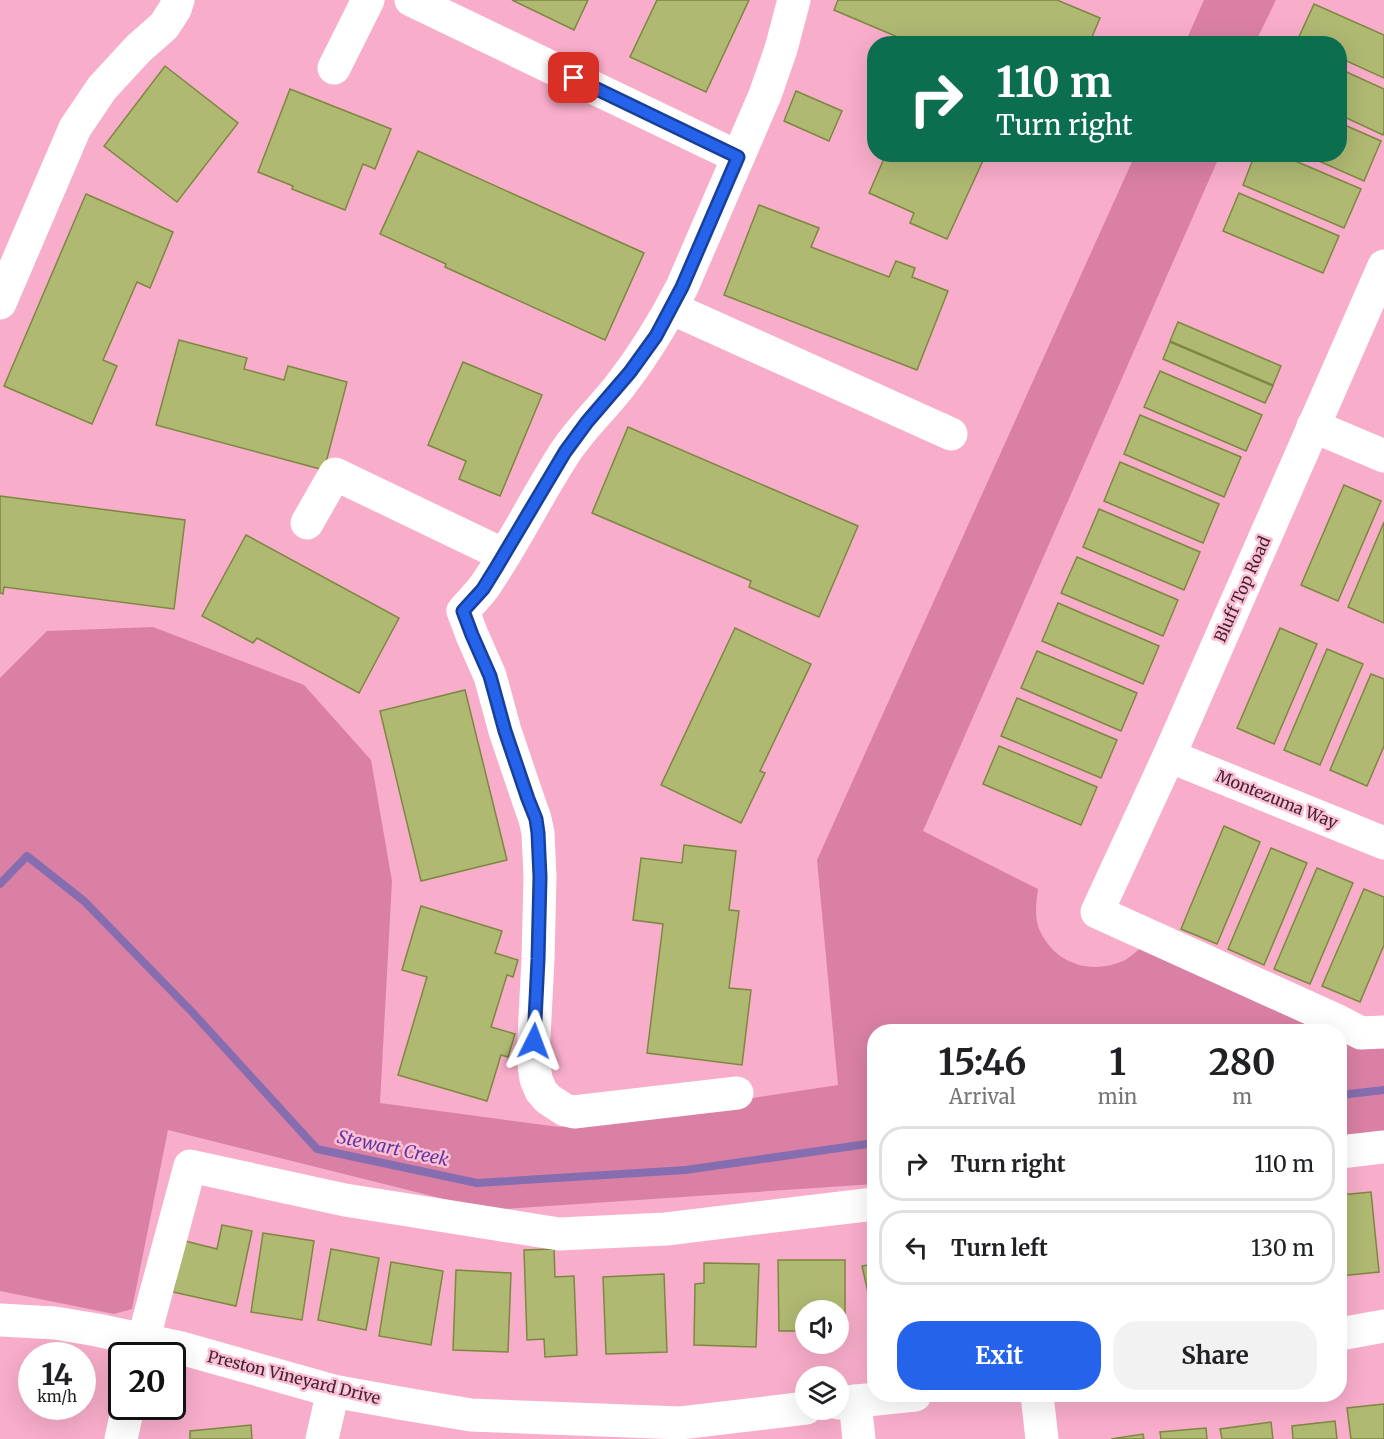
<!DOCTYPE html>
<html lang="en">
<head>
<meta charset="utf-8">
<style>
  body { margin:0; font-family:Merriweather,serif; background:#f2f2f2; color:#202124; height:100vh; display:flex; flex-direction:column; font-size:22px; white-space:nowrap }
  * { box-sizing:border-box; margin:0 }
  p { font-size:20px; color:#757577 }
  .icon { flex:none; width:33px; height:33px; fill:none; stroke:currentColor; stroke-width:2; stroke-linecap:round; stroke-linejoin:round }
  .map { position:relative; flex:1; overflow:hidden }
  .side { position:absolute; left:867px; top:1024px; width:480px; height:378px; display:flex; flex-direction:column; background:#fff; border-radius:24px; box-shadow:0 6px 24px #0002 }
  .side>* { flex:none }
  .hud { position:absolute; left:867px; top:36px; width:480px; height:126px; border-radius:24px; box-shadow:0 6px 24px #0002; background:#0b6e4f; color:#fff; overflow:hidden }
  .fabs { position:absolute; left:795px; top:1300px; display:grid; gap:12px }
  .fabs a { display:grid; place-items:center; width:54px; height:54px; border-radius:50%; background:#fff; box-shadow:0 6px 24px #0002; font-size:30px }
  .speed { position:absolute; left:18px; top:1342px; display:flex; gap:12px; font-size:30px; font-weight:700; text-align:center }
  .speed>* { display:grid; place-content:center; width:78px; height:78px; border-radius:50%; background:#fff; box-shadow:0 6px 24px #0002; line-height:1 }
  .speed small { font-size:15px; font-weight:400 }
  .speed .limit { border:3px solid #111; border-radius:9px; background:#fff; color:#111 }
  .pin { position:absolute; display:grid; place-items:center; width:51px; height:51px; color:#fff; margin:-26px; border-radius:12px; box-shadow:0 3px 9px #0006 }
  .me { position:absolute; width:66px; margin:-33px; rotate:3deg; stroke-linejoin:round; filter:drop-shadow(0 0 4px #0008) }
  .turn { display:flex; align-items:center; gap:21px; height:126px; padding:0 30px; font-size:27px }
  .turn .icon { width:78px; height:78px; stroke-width:2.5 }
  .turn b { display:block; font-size:42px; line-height:51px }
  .eta { display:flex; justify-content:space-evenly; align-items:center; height:102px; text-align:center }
  .eta b { font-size:36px; font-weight:700; line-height:42px }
  .cta { display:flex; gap:12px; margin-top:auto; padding:12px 30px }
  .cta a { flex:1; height:69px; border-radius:24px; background:#2563eb; color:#fff; font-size:24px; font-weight:700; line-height:69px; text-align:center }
  .cta a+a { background:#f2f2f2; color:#202124 }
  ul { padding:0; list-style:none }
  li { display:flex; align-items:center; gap:18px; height:75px; margin:0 12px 9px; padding:0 18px; border:3px solid #e0e0e0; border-radius:24px }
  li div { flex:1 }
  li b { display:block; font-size:22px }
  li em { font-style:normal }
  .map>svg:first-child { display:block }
  .green { fill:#da80a4 }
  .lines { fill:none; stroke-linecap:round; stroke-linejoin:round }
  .stream { stroke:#866daf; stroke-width:8 }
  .building { fill:#afb972; stroke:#7e8740; stroke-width:1.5 }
  .minor { stroke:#fff; stroke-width:33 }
  .route-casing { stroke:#184099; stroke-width:15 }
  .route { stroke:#2563eb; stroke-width:10 }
  .labels { text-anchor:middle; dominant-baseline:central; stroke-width:5; stroke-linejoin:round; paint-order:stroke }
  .street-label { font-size:16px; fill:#40232e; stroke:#fdbfd6 }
  .water-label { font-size:18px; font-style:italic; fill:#5c38a0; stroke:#fdbfd6 }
</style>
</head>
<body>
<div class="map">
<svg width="1384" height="1439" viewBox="0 0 1384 1439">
  <rect width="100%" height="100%" fill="#f8adca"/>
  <g class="green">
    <polygon points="1204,0 1276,0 1255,43 1185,43"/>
    <path d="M1135 155H1220L923 831 1038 889C1036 903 1034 918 1040 931 1055 964 1091 975 1123 961 1130 958 1136 951 1142 947L1339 1032H874V1184L488 1210 168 1130 132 1309 114 1314 0 1291V678L47 631 153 627 304 685 371 760 392 881 380 1103 559 1127 838 1085 817 860Z"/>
    <polygon points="1340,1032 1384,1040 1384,1132 1340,1137"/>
  </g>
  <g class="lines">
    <g class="stream">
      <polyline points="0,884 27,856 84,901 192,1012 317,1149 477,1183 686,1170 874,1143"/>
      <polyline points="1340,1095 1384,1090"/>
    </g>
  </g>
  <g class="building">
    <polygon points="512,0 588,0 574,30"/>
    <polygon points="657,0 749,0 706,92 630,57"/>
    <polygon points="838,0 1057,0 1100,18 1089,44 914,44 834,10"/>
    <polygon points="1314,4 1384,35 1384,78 1340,58 1340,44 1307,44 1298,39"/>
    <polygon points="165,66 238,123 177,202 104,146"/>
    <polygon points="1340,69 1384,89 1384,132 1383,135 1340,115"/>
    <polygon points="290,89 391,129 375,169 363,164 345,210 292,189 293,186 258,172"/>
    <polygon points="796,91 842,111 829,141 784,121"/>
    <polygon points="1340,123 1381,141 1364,181 1303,154 1340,154"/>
    <polygon points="418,151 644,253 605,340 445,267 446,264 380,234"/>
    <polygon points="886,154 986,154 947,239 910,223 914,213 869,193"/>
    <polygon points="1255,154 1279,154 1361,189 1344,228 1243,185"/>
    <polygon points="1239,193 1339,236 1323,273 1223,231"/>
    <polygon points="86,194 173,232 150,288 137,282 103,360 117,366 92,424 4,386"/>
    <polygon points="759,205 819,228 811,247 889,277 896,261 915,268 912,277 948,291 917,370 724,295"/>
    <polygon points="1178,322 1281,366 1273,385 1170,341"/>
    <polygon points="179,340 247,358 244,369 284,380 288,366 347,382 324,470 156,425"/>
    <polygon points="1170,342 1273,386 1265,403 1163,359"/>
    <polygon points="463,362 542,395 500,496 459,479 466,461 428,445"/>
    <polygon points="1160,371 1262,415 1246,451 1144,407"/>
    <polygon points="1140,415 1241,457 1224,497 1124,454"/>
    <polygon points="628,427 858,526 819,617 749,587 751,581 592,513"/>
    <polygon points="1120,462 1219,504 1203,543 1104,501"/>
    <polygon points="1344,485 1381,501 1338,601 1301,585"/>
    <polygon points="0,496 185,520 174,609 4,587 3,594 0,593"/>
    <polygon points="1099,509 1200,552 1184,590 1083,547"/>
    <polygon points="1384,522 1384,623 1348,607"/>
    <polygon points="246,535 399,618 359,693 257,638 253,643 202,616"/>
    <polygon points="1077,557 1178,600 1163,636 1061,593"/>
    <polygon points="1058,603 1159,646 1143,684 1042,641"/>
    <polygon points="735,628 811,664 760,771 765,773 741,823 661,785"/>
    <polygon points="1280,628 1317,644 1274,744 1237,728"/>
    <polygon points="1327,649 1363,664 1320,765 1284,750"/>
    <polygon points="1037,651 1137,693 1121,731 1021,688"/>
    <polygon points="1371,674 1384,679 1384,746 1367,786 1330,770"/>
    <polygon points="465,690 507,860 421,881 380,711"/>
    <polygon points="1017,698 1117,740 1101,778 1001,736"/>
    <polygon points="999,746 1097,787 1081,825 983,784"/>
    <polygon points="1224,826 1260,842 1217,944 1181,929"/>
    <polygon points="684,845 736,851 729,910 739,911 729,988 751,990 742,1065 647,1053 663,924 633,920 641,858 682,863"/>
    <polygon points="1271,848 1307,863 1264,965 1228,949"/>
    <polygon points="1317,868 1353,883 1310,984 1274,969"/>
    <polygon points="1364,889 1384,897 1384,945 1360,1002 1322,986"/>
    <polygon points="421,906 502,931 495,953 518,960 513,977 507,975 491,1027 515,1034 508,1057 501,1055 487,1101 398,1075 427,977 402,970"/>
    <polygon points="1371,1192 1379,1272 1340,1276 1340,1195"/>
    <polygon points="222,1225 252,1231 236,1306 173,1292 185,1241 217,1249"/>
    <polygon points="263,1233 314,1241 302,1320 251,1312"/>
    <polygon points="331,1249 379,1258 366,1330 318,1320"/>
    <polygon points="554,1249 555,1277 574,1276 577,1355 545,1357 544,1339 527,1340 524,1250"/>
    <polygon points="778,1260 845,1260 845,1331 838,1331 838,1311 806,1311 806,1331 779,1331"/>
    <polygon points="391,1262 443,1271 431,1345 379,1336"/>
    <polygon points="704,1263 759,1264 756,1347 694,1345 695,1284 704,1283"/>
    <polygon points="874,1264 874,1314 873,1314 862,1266"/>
    <polygon points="456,1270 511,1273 508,1352 453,1350"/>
    <polygon points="664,1274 667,1352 606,1354 603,1277"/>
    <polygon points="1384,1404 1384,1439 1351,1439 1347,1408"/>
    <polygon points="1335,1421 1337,1439 1293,1439 1292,1426"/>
    <polygon points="1271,1422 1273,1439 1222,1439 1220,1429"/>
    <polygon points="251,1425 252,1439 190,1439 190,1431"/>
    <polygon points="1206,1428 1207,1439 1161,1439 1160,1432"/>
    <polygon points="1143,1434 1144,1439 1111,1439"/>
  </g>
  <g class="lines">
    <g class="minor">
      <polyline points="411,0 738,157"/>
      <polyline points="334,68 368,0"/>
      <polyline points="1384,266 1169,756 1097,912 1336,1020 1361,1033 1384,1032"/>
      <polyline points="0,303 75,128 102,88 139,48 164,26 175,9 178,0"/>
      <polyline points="671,308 951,434"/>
      <polyline points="1313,426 1384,456"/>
      <polyline points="307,523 335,474 504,555"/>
      <polyline points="1169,756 1384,843"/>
      <path d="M737 1093 574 1112 565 1110 548 1099 541 1091 536 1079 533 1057 538 959 540 877 538 833 535 819 528 799 505 731 490 676 472 635 463 611C470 603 478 595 484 587 514 544 536 497 564 454 580 429 601 410 619 387 644 355 664 322 682 287L765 95 781 49 794 0"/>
      <polyline points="1340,1152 1384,1147"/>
      <polyline points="0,1320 55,1323 97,1330 181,1348 333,1391 405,1404 471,1415 681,1423 806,1408"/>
      <polyline points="1340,1334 1384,1326"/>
      <polyline points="139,1356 190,1166 345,1200 559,1234 666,1229 874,1204"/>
      <polyline points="1037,1395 1042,1439"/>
      <polyline points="855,1401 859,1439"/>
      <polyline points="838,1403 915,1395"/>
      <polyline points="121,1439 128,1407"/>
      <polyline points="322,1439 333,1391"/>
    </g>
  </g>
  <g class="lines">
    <g class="route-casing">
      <polyline id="route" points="534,1041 538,959 540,877 538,833 536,819 528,799 505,731 490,676 472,635 463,611 483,589 496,568 565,452 587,422 630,372 656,336 682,287 738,157 574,78"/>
    </g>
    <use href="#route" class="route"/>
  </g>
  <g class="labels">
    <g class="street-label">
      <text transform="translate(1242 589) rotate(-66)">Bluff Top Road</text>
      <text transform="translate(1277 799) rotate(22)">Montezuma Way</text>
      <text transform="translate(294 1377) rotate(14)">Preston Vineyard Drive</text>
    </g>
    <g class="water-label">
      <text transform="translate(393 1148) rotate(12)">Stewart Creek</text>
    </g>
  </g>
</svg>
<div class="fabs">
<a><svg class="icon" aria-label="sound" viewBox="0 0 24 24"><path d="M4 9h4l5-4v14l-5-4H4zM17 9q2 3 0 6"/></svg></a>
<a><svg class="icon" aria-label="layers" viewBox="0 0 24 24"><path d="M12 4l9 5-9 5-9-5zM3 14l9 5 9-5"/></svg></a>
</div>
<div class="speed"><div>14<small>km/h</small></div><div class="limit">20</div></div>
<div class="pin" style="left:574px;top:78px;background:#d93025"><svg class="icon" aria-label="arrive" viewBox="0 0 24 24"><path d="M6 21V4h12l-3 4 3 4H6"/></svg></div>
<svg class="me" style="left:534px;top:1041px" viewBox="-20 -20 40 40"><path d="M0-17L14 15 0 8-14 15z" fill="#2563eb" stroke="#fff" stroke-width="4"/></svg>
<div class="hud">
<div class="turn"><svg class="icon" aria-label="right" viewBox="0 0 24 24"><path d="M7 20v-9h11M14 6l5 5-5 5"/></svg><div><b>110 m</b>Turn right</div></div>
</div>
<section class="side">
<div class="eta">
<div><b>15:46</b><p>Arrival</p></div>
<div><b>1</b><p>min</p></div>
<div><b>280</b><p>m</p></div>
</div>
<ul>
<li><svg class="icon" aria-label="right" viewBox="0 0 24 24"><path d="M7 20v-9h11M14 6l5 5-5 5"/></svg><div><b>Turn right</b></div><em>110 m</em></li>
<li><svg class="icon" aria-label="left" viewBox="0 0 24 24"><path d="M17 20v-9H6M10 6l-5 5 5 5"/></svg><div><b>Turn left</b></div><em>130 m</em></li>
</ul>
<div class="cta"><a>Exit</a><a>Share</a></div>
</section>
</div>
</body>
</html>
